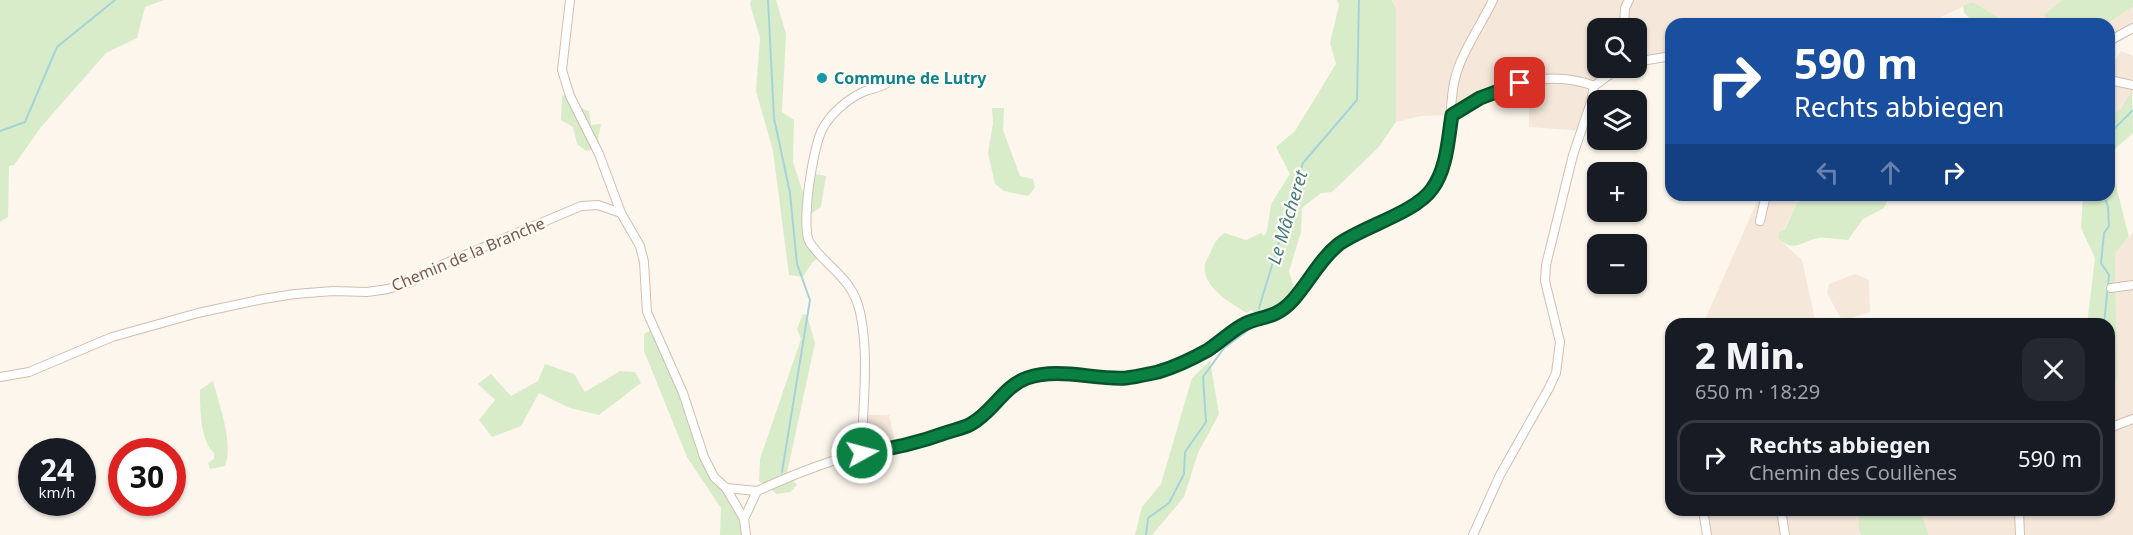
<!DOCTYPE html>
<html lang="de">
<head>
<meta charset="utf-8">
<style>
  body { margin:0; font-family:"Noto Sans",sans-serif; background:#242831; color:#f1f3f6; height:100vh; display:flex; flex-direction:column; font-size:22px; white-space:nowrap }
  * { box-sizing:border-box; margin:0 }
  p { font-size:20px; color:#9ea1a6 }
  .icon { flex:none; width:33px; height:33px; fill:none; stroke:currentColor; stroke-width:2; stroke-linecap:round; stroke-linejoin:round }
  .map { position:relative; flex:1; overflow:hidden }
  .panel { position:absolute; left:1665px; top:318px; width:450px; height:198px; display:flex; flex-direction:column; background:#171b24; border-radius:18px; box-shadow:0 2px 4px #0004 }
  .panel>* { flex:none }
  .hud { position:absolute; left:1665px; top:18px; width:450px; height:183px; border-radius:18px; box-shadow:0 2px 4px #0004; background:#1a4fa0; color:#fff; overflow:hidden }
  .controls { position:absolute; left:1587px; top:18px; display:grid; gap:12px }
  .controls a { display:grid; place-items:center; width:60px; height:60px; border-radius:12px; background:#171b24; box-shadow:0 2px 4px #0004; font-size:30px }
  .speed { position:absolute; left:18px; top:438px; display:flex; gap:12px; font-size:30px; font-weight:700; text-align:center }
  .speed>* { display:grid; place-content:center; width:78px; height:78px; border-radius:50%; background:#171b24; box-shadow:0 2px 4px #0004; line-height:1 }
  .speed small { font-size:15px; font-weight:400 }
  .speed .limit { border:9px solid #d22; background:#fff; color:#111 }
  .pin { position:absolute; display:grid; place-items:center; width:51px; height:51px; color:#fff; margin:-26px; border-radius:12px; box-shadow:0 3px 9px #0006 }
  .me { position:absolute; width:66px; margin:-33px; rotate:83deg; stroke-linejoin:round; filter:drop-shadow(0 0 4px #0008) }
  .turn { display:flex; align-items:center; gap:21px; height:126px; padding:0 30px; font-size:27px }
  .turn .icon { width:78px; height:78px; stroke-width:2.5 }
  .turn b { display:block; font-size:42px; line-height:51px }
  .lanes { display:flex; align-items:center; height:57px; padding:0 30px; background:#0003; justify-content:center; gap:30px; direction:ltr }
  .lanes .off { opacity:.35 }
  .round { display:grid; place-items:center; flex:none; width:63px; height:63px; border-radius:18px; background:#242831 }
  .overview { display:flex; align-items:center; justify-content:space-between; height:102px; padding:0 30px }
  h1 { font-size:36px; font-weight:800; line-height:45px }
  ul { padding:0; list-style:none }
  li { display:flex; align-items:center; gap:18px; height:75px; margin:0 12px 9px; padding:0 18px; border:3px solid #363941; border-radius:18px }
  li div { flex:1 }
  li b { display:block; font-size:22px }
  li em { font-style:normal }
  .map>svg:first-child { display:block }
  .residential { fill:#f5e8da }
  .green { fill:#d8ecc9 }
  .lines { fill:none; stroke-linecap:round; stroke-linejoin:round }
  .stream { stroke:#a5d3da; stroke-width:2 }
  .minor-casing { stroke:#d1beb0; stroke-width:10 }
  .minor { stroke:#fff; stroke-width:8 }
  .route-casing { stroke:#07532c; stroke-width:15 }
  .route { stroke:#0b8043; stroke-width:10 }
  .culture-dot { fill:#0f9aa8; stroke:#fffaf3; stroke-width:2 }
  .labels { text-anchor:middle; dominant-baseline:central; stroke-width:4.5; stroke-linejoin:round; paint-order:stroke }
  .culture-label { font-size:16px; font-weight:bold; fill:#0d838f; stroke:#fffaf3; text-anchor:start }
  .street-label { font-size:16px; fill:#7a5c4d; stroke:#fffaf3 }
  .water-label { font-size:18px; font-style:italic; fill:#437c86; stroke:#fffaf3 }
</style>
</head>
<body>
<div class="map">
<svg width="2133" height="535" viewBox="0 0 2133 535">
  <rect width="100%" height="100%" fill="#fdf6ec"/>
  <g class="residential">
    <polygon points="1391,0 2062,0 2045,15 2048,24 2009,24 1973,2 1926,24 1671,24 1671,58 1637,66 1636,28 1598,28 1598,68 1631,68 1589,91 1583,131 1529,127 1529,85 1509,89 1452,115 1421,116 1396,122 1396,8"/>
    <polygon points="2133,7 2133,25 2132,24 2109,37 2109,24 2106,24"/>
    <polygon points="2121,51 2133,56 2133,92 2120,110 2109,117 2109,61 2113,63"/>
    <polygon points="1759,197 1797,202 1784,229 1779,232 1778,238 1802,260 1816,324 1703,324"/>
    <polygon points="2133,233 2133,535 1929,535 1920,510 2109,510 2109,402 2117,376 2115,253"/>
    <polygon points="1855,274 1869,280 1870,312 1846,320 1840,317 1827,293 1829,284"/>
    <polygon points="859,415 889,415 897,452 876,458 857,458 855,453"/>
    <polygon points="1700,510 1860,510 1858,529 1861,535 1703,535"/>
  </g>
  <g class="green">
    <polygon points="0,0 164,0 145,7 137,38 106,53 41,127 14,165 9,166 8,217 0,222"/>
    <polygon points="751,0 776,0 786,34 782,112 794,120 793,162 803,193 816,174 826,176 821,207 806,217 804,237 820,256 812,263 803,277 789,275 773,151 756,91 760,38 750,4"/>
    <path d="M1337 0H1391L1396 8V122L1378 148 1332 192 1321 193 1302 208 1301 232 1289 271 1295 291 1282 306 1260 317 1251 310 1247 313C1231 303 1201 287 1205 264 1206 260 1210 255 1211 251 1215 243 1217 237 1225 233L1246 240 1261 233 1264 236 1267 231 1271 204 1290 174 1276 147 1295 131 1336 64 1330 43 1339 5Z"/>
    <polygon points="2062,0 2133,0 2133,7 2106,24 2048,24 2044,15"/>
    <polygon points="1973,2 2009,24 1976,24 1964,13 1963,6"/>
    <polygon points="2132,91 2133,133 2109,154 2109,117 2120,110"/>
    <polygon points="572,93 578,107 589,111 591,125 601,124 598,139 600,147 586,151 577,144 573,127 561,120 562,96"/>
    <polygon points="992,108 1004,108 1003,130 1020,176 1033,179 1035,188 1028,196 1004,191 995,184 988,153 993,123"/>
    <polygon points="2109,176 2114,178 2129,237 2115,253 2117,376 2109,402 2109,324 2087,324 2095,258 2081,228 2083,195 2109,195"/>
    <path d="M1799 195H1890L1884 208 1863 219 1848 240C1839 240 1828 237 1819 238 1800 241 1796 254 1778 238L1779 232 1785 229 1797 202 1801 201Z"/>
    <polygon points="803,314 807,315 815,343 787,473 797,485 790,492 777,494 759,481 760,459 801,339 797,329"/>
    <polygon points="651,330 682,400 703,459 724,490 741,520 743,535 720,535 721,508 687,457 644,351 644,334"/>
    <polygon points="1210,361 1219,414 1198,453 1184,497 1152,535 1135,535 1142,507 1161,484 1192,378"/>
    <polygon points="545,364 574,374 585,392 620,371 635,372 641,383 599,415 570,408 539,393 521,426 492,437 479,420 495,400 478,384 491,374 511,396 538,381"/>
    <path d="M213 381C219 404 234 444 225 466L210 469 208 463 214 459V453C200 441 200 407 200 390Z"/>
    <polygon points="1860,510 1920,510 1929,535 1861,535 1858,529"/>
  </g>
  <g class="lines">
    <g class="stream">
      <polyline points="768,0 774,118 790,193 797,264 810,300 782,472"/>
      <polyline points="0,131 25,122 57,47 115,0"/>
      <polyline points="2109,134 2133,110"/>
      <polyline points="2104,195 2108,207 2109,226 2104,233 2101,263 2109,275 2104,324"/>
      <polyline points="1259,308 1303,163 1357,100 1359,0"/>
      <polyline points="1146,535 1148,518 1169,503 1184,474 1185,452 1206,422 1203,377 1224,348 1255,325"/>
    </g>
    <g class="minor-casing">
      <g id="minor">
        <polyline points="570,0 562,70 570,96 599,154 621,213 640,246 644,262 647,312 683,393 704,457 714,477 726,488 744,519"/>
        <polyline points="1624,28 1625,8 1629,0"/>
        <polyline points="2109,41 2133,28"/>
        <polyline points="1636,62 1671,56"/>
        <polyline points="2109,80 2133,85"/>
        <path d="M1452 115C1495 90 1543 66 1594 86L1619 68"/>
        <polyline points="1760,221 1766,195"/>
        <polyline points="2111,288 2133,285"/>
        <polyline points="0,377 29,372 112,337 198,313 263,299 295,294 333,291 367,292 388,289 411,282 446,263 581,206 598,205 621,213"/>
        <polyline points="2109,428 2133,419"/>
        <path d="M862 453C862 406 870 359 860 312 852 277 828 269 810 243 800 228 813 144 823 128 831 113 848 99 863 92 873 88 885 87 892 79"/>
        <polyline points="726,488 757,491"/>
        <polyline points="1703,510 1707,535"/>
        <polyline points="1781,510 1785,535"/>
        <polyline points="2019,510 2020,535"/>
        <path d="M746 535 744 519 757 491C788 477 828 460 862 453 873 450 884 451 895 449 920 444 947 436 970 425 991 414 1003 388 1026 378 1057 365 1095 381 1127 378 1145 376 1167 370 1183 363 1204 353 1221 338 1241 326 1259 315 1273 321 1292 301 1311 281 1323 255 1347 239 1373 222 1425 210 1439 179 1452 150 1448 115 1454 83 1459 56 1481 25 1493 0"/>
        <polyline points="1473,535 1500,475 1549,388 1556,373 1560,342 1545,281 1546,265 1573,155 1591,102 1594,86"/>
      </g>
    </g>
    <use href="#minor" class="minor"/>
  </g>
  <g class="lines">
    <g class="route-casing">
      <path id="route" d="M862 453C891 449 918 443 945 433 954 430 964 428 971 424 992 413 1004 386 1027 378 1059 367 1094 380 1126 378 1136 377 1148 374 1158 372 1175 367 1192 359 1208 350 1219 343 1229 333 1241 326 1259 315 1274 321 1293 300 1309 282 1320 259 1339 244 1364 226 1415 213 1432 189 1447 169 1448 139 1452 115L1480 98 1520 83"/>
    </g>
    <use href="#route" class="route"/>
  </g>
  <circle class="culture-dot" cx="822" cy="78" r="6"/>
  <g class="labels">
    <g class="culture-label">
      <text x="834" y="78">Commune de Lutry</text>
    </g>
    <g class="street-label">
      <text transform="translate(468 254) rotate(-23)">Chemin de la Branche</text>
    </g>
    <g class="water-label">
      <text transform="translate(1287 217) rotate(-73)">Le Mâcheret</text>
    </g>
  </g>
</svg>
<div class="controls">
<a><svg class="icon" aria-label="search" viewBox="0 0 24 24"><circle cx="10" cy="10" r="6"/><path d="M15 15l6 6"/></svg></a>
<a><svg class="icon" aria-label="layers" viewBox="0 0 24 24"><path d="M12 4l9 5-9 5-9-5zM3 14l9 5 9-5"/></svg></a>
<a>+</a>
<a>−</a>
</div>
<div class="speed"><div>24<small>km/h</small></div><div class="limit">30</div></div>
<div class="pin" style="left:1520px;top:83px;background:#d93025"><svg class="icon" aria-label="arrive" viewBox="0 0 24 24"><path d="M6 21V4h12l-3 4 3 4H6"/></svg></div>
<svg class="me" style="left:862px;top:453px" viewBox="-20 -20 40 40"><circle r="17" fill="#0b8043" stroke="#fff" stroke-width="3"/><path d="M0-11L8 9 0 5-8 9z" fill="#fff"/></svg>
<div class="hud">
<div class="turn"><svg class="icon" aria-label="right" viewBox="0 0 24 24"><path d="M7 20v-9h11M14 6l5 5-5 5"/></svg><div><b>590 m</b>Rechts abbiegen</div></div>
<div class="lanes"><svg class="icon off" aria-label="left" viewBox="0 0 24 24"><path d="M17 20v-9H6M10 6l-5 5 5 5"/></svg><svg class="icon off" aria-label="ahead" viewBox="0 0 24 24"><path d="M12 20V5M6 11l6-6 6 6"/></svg><svg class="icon" aria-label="right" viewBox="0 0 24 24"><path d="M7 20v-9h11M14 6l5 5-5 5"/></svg></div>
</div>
<section class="panel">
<div class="overview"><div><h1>2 Min.</h1><p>650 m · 18:29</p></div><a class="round"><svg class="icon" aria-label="close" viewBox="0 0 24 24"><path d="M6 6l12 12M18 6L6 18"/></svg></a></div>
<ul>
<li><svg class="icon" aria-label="right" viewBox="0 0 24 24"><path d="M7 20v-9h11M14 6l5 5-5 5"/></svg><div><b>Rechts abbiegen</b><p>Chemin des Coullènes</p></div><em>590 m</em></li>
</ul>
</section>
</div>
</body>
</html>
